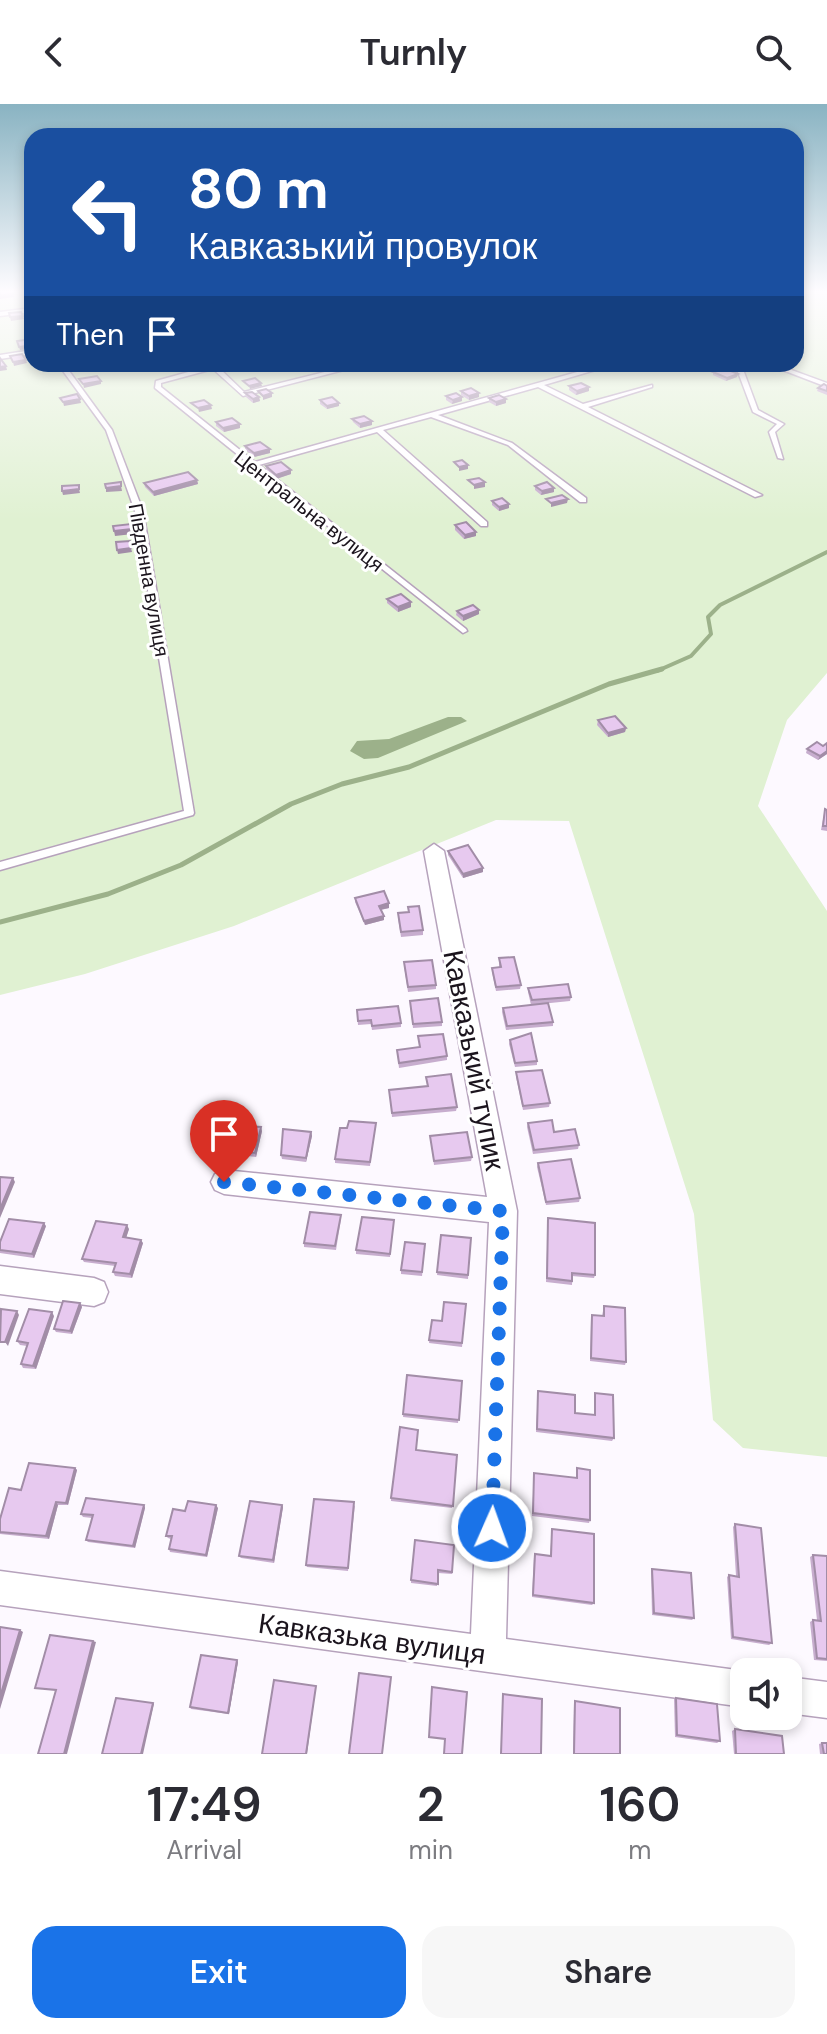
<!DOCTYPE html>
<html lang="en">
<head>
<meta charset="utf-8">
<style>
  body { margin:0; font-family:"DM Sans",sans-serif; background:#f7f7f7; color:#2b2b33; height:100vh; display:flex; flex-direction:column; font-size:30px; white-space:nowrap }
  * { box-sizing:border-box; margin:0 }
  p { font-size:26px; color:#7c7c81 }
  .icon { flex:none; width:44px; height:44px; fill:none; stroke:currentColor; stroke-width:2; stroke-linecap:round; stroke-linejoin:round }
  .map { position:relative; height:1650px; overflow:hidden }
  .drawer { display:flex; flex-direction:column; background:#fff; flex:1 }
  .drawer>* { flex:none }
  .top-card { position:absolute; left:24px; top:24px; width:780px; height:244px; border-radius:24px; box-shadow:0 4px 12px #0003; background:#1a4fa0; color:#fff; overflow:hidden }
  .fabs { position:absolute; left:730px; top:1554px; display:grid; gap:16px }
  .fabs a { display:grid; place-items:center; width:72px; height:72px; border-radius:16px; background:#fff; box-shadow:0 4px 12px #0003; font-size:40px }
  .pin { position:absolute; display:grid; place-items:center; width:68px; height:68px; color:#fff; margin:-82px -34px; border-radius:50% 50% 50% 0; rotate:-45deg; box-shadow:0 0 8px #0007 }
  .pin .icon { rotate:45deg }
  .me { position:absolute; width:88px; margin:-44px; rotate:2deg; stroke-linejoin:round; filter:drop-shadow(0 0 6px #0008) }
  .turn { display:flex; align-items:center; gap:28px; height:168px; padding:0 32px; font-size:36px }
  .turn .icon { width:104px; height:104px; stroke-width:2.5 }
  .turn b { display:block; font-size:56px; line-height:68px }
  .then { display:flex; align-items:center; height:76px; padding:0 32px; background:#0003; gap:16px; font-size:30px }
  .eta { display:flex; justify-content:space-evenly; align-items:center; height:136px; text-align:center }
  .eta b { font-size:48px; font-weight:600; line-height:56px }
  .cta { display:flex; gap:16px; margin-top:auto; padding:16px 32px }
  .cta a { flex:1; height:92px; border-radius:24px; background:#1a73e8; color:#fff; font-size:32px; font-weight:600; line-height:92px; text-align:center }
  .cta a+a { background:#f7f7f7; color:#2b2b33 }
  header { display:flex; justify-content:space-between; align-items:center; height:104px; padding:0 32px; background:#fff; font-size:36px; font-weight:600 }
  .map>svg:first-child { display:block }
  .green { fill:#e0f1d2 }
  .water { fill:#9cb18a }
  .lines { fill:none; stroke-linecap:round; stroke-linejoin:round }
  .stream-far1 { stroke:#9cb18a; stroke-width:4 }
  .stream { stroke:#9cb18a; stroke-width:5 }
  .service-casing { stroke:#b6a2bc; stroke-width:3 }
  .minor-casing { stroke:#b6a2bc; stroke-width:3 }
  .service { fill:#fff; fill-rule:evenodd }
  .minor { fill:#fff; fill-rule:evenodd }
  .wall { fill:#c7adce }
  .shaded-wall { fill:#a28da7 }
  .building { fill:#e7c9ef; stroke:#a28da7; stroke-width:2 }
  .route { stroke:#1a73e8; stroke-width:14; stroke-dasharray:0 25.2 }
  .labels { text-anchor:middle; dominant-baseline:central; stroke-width:6; stroke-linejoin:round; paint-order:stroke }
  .far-street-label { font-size:20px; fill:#1b141d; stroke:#fff }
  .near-street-label { font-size:28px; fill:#1b141d; stroke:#fff }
</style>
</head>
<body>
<header><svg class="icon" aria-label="back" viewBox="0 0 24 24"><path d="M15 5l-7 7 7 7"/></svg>Turnly<svg class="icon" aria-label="search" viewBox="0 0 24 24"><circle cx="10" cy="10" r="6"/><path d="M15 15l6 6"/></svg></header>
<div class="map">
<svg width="827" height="1650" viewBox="0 0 827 1650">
  <rect width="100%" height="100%" fill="#fdf9ff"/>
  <polygon class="green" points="0,186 32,186 32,260 796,260 796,186 827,186 827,569 787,616 758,702 827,807 827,1353 743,1344 713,1316 694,1110 569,717 496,716 234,822 85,870 0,891"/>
  <polygon class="water" points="448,613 461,613 467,617 378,654 364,655 350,647 357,637 389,635"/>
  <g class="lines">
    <polyline class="stream-far1" points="657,567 691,552 711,530 708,513 720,501 827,448"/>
    <polyline class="stream" points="0,818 108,790 181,761 291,700 342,680 409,663 609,580 662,565"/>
    <g class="service-casing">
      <g id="service">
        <polygon points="32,204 32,208 0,212 0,208"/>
        <polygon points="796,215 799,217 799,220 796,222"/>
        <polygon points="32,246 32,250 0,255 0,251"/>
        <polygon points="58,260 64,260 112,326 143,407 194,709 193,711 0,766 0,758 184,707 135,407 106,326"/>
        <polygon points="208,260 226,260 218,263 244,288 357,260 367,260 243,292 213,265 161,279 161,283 255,358 606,260 616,260 544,281 583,300 652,281 652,283 588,303 762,391 755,393 538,283 438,311 512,339 586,394 586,398 580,398 508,341 431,313 383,326 487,418 487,422 481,422 377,328 259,361 466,525 467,527 463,529 252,362 248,362 248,359 155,284 156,277 210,262"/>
        <polygon points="735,260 741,260 758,306 784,320 775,328 783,355 778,354 769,328 777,320 753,308"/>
        <polygon points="767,260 775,260 827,279 827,283"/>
      </g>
    </g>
    <g class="minor-casing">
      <g id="minor">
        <polygon points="434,740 444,747 517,1107 506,1535 744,1567 744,1603 0,1501 0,1467 471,1530 489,1118 224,1090 215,1086 211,1078 215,1070 224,1066 487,1093 424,747"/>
        <polygon points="0,1162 94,1174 104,1178 108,1188 104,1198 94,1202 0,1190"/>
        <polygon points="788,1573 827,1578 827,1614 788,1609"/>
      </g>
    </g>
    <use href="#service" class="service"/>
    <use href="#minor" class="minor"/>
  </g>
  <g class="wall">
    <polygon points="713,268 737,273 726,277 713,271"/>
    <polygon points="569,282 589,283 589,287 576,291 569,286"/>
    <polygon points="827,282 827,291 817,287 818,284"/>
    <polygon points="461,287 479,289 479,293 469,296 461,291"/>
    <polygon points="245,289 259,293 260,297 253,299 246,293"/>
    <polygon points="446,292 462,293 462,297 452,300 446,296"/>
    <polygon points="489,294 506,299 496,302 489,298"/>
    <polygon points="320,296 339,299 339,302 327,305 320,300"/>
    <polygon points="352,315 372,321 360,324 353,318"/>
    <polygon points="216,318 240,320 240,324 224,328 216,322"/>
    <polygon points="245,342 270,349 254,353 245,346"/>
    <polygon points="266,362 291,366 291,370 276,375 266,366"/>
    <polygon points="197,376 198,380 154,392 145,383 144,379"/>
    <polygon points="535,382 554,388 541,391 535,386"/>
    <polygon points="492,397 509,400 509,404 499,407 492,401"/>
    <polygon points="455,421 476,432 464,435 455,426"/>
    <polygon points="387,495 411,503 398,508 387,499"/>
    <polygon points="479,506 479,510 463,517 456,511 457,507"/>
    <polygon points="598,616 626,624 625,628 608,633 597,621"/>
    <polygon points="827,639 827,650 818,656 806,649 807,645 823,642"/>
    <polygon points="825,705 827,706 827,727 821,726"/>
    <polygon points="448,747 483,768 463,774 448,751"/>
    <polygon points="355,794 389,804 381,806 384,816 365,821 355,798"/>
    <polygon points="408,803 423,826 423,831 401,833 398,814 408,808"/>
    <polygon points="499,854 521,881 520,885 496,887 492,868 492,864 499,863"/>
    <polygon points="404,862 436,881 436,885 408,888"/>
    <polygon points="528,884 571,893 570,897 531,901 528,888"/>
    <polygon points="410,901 442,918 442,922 413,924"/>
    <polygon points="503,904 553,918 553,922 506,926 502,908"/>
    <polygon points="357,906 401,919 401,923 372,926 371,920 358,921"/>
    <polygon points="510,936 537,957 537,961 515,963 509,940"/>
    <polygon points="397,946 447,952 447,956 399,964"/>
    <polygon points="516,968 550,999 549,1003 523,1006 516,973"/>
    <polygon points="426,973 457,1003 456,1007 392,1013 389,986 427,982"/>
    <polygon points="376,1019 370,1062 335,1059 335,1055 347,1024"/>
    <polygon points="528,1019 554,1028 579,1041 578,1045 533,1050 527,1023"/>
    <polygon points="262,1027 256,1053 230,1050 229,1046"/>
    <polygon points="311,1028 312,1032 306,1058 282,1055 281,1051"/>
    <polygon points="430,1032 472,1053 471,1057 434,1061"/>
    <polygon points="538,1059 580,1094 579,1098 546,1101 537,1063"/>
    <polygon points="548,1114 595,1171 594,1174 572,1172 572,1181 546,1178"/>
    <polygon points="341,1115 336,1146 304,1143 304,1139"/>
    <polygon points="394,1116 390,1153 356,1150 356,1146"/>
    <polygon points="46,1122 34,1154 0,1149 0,1138"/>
    <polygon points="129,1125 126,1134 143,1139 132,1174 115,1172 113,1168 115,1162 84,1158 82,1155"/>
    <polygon points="441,1131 471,1134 468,1175 437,1171"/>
    <polygon points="425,1140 422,1172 401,1170 401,1166"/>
    <polygon points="80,1199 82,1203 72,1230 56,1228 54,1225"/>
    <polygon points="466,1200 462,1243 429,1239 432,1216 442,1217"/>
    <polygon points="604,1202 626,1258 625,1261 590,1257 591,1214 592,1211 602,1212"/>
    <polygon points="54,1212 36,1265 23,1264 21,1260 27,1242 20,1241 17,1237"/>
    <polygon points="407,1271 462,1277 458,1319 403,1313"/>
    <polygon points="538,1287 575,1309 594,1311 595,1289 614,1334 612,1337 536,1328"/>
    <polygon points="416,1346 457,1351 452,1404 391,1397 391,1394"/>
    <polygon points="75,1364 77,1366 68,1401 58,1401 49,1435 0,1430 0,1415 21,1386"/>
    <polygon points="577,1364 590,1416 589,1419 532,1412 534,1369 576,1374"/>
    <polygon points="144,1401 145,1404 135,1444 88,1438 86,1436 92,1414 83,1413 81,1410"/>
    <polygon points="355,1401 348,1467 307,1463 306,1461"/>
    <polygon points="283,1403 274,1459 241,1454 239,1452"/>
    <polygon points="218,1404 207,1453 170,1448 169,1445 171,1435 168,1434 166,1432 185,1407"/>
    <polygon points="735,1420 772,1539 769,1541 731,1535 727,1473 729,1471 736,1472 733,1423"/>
    <polygon points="552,1425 594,1499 592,1501 532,1493 534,1452 535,1450 550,1452"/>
    <polygon points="454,1441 452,1470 438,1469 437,1482 411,1479 411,1476"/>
    <polygon points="813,1451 827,1452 827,1557 814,1556 810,1518 813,1516 817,1516 810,1453"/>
    <polygon points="652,1465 694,1514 692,1516 652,1511 651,1467"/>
    <polygon points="238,1558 229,1610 191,1605 190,1603"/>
    <polygon points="676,1594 720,1637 717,1639 675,1633 674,1595"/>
    <polygon points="575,1597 620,1650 573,1650 574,1599"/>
    <polygon points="735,1625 784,1650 734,1650 732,1627"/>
    <polygon points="822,1639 827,1650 820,1650 819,1640"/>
  </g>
  <g class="shaded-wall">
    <polygon points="13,190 14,193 0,195 0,191"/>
    <polygon points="23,212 24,215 11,217 10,213"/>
    <polygon points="32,241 32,245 20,246 19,243"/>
    <polygon points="26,256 27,259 14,262 13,258"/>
    <polygon points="53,260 53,263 42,265 41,261"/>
    <polygon points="6,262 7,266 0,267 0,263"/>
    <polygon points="738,270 737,273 726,277 727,274"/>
    <polygon points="101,277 101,280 84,284 83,280"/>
    <polygon points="261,279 262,282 250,285 249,282"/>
    <polygon points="589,283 589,287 576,291 577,287"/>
    <polygon points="272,289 272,293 263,296 263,292"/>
    <polygon points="479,289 479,293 469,296 469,292"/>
    <polygon points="259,293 260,297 253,299 253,295"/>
    <polygon points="462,293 462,297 452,300 453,296"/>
    <polygon points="80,295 81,299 64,302 63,298"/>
    <polygon points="506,295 506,299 496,302 496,298"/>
    <polygon points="339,299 339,302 327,305 327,302"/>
    <polygon points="211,301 212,305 199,308 198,304"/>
    <polygon points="372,317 372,321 360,324 360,320"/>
    <polygon points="240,320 240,324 224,328 223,324"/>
    <polygon points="270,345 270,349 254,353 254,349"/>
    <polygon points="468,361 468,365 459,367 459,363"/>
    <polygon points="291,366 291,370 276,375 276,371"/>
    <polygon points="197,376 198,380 154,392 153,388"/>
    <polygon points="485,378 485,383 474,385 474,381"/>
    <polygon points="121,382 122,387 106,388 106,384"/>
    <polygon points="554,384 554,388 541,391 542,387"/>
    <polygon points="79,385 80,389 63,391 62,387"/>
    <polygon points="568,395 567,399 551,403 551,399"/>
    <polygon points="509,400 509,404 499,407 499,403"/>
    <polygon points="132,425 133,430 115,432 114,427"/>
    <polygon points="476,428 476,432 464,435 465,431"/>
    <polygon points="131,444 132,448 118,450 117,446"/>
    <polygon points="411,498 411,503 398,508 398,503"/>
    <polygon points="479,506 479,510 463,517 463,512"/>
    <polygon points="626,624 625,628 608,633 608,629"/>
    <polygon points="827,647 827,650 818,656 820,652"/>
    <polygon points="483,764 483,768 463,774 463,770"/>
    <polygon points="389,799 389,804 379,806 379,802"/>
    <polygon points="384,812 384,816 365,821 364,817"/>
    <polygon points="261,1023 262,1027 256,1053 255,1049"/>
    <polygon points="311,1028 312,1032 306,1058 306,1054"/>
    <polygon points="13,1074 15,1078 0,1114 0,1105"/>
    <polygon points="44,1119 46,1122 34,1154 32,1150"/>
    <polygon points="127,1121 129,1125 125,1137 123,1133"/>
    <polygon points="141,1136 143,1139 132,1174 130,1170"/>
    <polygon points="80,1199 82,1203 72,1230 70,1227"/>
    <polygon points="17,1207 19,1211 8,1242 5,1238"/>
    <polygon points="52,1208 54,1212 36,1265 33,1262"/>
    <polygon points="75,1364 77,1366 68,1401 66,1399"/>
    <polygon points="56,1398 58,1401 49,1435 46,1432"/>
    <polygon points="144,1401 145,1404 135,1444 133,1442"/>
    <polygon points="216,1401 218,1404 207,1453 206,1451"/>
    <polygon points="282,1401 283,1403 274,1459 273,1456"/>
    <polygon points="20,1526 23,1528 0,1605 0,1593"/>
    <polygon points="93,1537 96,1538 67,1650 64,1650"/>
    <polygon points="237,1556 238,1558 229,1610 228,1609"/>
    <polygon points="316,1582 307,1650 306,1650"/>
    <polygon points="153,1599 154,1600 143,1650 141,1650"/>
  </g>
  <g class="building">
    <polygon points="0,186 12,186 13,190 0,191"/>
    <polygon points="21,208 23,212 10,213 9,209"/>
    <polygon points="32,235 32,241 19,243 17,237"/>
    <polygon points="22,250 26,256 13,258 10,252"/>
    <polygon points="0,254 6,262 0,263"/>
    <polygon points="724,264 738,270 727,274 713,268"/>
    <polygon points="97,272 101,277 83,280 79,275"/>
    <polygon points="255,274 261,279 249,282 243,277"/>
    <polygon points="581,279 589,283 577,287 569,282"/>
    <polygon points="824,280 827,282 827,287 818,284"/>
    <polygon points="471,284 479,289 469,292 461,287"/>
    <polygon points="266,285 272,289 263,292 258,287"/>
    <polygon points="252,288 259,293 253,295 245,289"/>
    <polygon points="456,289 462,293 453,296 446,292"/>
    <polygon points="77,290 80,295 63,298 60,294"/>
    <polygon points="499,291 506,295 496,298 489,294"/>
    <polygon points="332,293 339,299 327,302 320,296"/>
    <polygon points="204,296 211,301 198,304 191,299"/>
    <polygon points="364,312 372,317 360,320 352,315"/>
    <polygon points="232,314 240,320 223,324 216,318"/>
    <polygon points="260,338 270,345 254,349 245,342"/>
    <polygon points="462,356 468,361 459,363 454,358"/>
    <polygon points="281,358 291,366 276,371 266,362"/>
    <polygon points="188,368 197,376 153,388 144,379"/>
    <polygon points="479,374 485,378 474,381 468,376"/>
    <polygon points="121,378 121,382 106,384 105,380"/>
    <polygon points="547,378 554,384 542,387 535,382"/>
    <polygon points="79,381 79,385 62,387 62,382"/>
    <polygon points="562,391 568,395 551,399 546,395"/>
    <polygon points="502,394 509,400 499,403 492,397"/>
    <polygon points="466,418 476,428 465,431 455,421"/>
    <polygon points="131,420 132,425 114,427 113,422"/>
    <polygon points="130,437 131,444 117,446 116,438"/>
    <polygon points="401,490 411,498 398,503 387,495"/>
    <polygon points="473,501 479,506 463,512 457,507"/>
    <polygon points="615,612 626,624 608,629 598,616"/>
    <polygon points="817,638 823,642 827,639 827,647 820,652 807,645"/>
    <polygon points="825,705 827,706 827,722 823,722"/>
    <polygon points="468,741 483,764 463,770 448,747"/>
    <polygon points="384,787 389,799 379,802 384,812 364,817 355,794"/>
    <polygon points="419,802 423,826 401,828 398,809 409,808 408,803"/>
    <polygon points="514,853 521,881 496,883 492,864 501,863 499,854"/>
    <polygon points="432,856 436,881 408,883 404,858"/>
    <polygon points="568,880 571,893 532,896 528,884"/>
    <polygon points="438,894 442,918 413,920 410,897"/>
    <polygon points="548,899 553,918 507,922 503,904"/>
    <polygon points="398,902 401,919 372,922 371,916 358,917 357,906"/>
    <polygon points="531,929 537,957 515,959 510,936"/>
    <polygon points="443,930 447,952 399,959 397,946 420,943 418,932"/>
    <polygon points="542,966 550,999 523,1002 516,968"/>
    <polygon points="451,970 457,1003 392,1009 389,986 428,982 426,973"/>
    <polygon points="552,1016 554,1028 575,1025 579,1041 534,1046 528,1019"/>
    <polygon points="349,1017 376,1019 370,1058 335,1055 340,1024 347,1024"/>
    <polygon points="235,1021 261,1023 255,1049 229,1046"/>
    <polygon points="283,1025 311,1028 306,1054 281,1051"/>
    <polygon points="467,1028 472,1053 434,1057 430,1032"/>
    <polygon points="571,1055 580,1094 546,1098 538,1059"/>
    <polygon points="0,1073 13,1074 0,1105"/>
    <polygon points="310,1108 341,1111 335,1142 304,1139"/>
    <polygon points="362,1113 394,1116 390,1150 356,1146"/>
    <polygon points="548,1114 595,1119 595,1171 572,1169 572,1177 547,1174"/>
    <polygon points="9,1115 44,1119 32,1150 0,1146 0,1138"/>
    <polygon points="96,1117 127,1121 123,1133 141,1136 130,1170 113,1168 116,1159 82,1155"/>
    <polygon points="441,1131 471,1134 468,1171 437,1168"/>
    <polygon points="405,1138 425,1140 422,1168 401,1166"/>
    <polygon points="63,1197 80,1199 70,1227 54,1225"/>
    <polygon points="444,1198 466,1200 462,1239 429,1236 432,1216 442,1217"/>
    <polygon points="604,1202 625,1204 626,1258 591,1254 592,1211 604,1212"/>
    <polygon points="1,1205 17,1207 5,1238 0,1238"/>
    <polygon points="29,1205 52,1208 33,1262 21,1260 28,1239 17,1237"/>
    <polygon points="407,1271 462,1277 459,1316 403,1310"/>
    <polygon points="538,1287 575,1291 575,1309 595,1311 595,1289 613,1291 614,1334 537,1325"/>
    <polygon points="400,1323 418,1326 416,1346 457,1351 453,1402 391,1394"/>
    <polygon points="29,1359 75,1364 66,1399 56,1398 46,1432 0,1428 0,1415 9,1384 21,1386"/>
    <polygon points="577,1364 590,1366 590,1416 533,1409 534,1369 577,1374"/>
    <polygon points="86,1394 144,1401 133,1442 86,1436 93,1411 81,1410"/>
    <polygon points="314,1395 354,1398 348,1464 306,1461"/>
    <polygon points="188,1397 216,1401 206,1451 169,1445 172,1432 166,1432 173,1405 185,1407"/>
    <polygon points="250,1397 282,1401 273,1456 239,1452"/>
    <polygon points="735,1420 761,1424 772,1539 733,1533 729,1471 739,1473"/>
    <polygon points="552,1425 594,1430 594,1499 533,1491 535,1450 551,1452"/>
    <polygon points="415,1436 454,1441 452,1468 438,1466 438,1480 411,1476"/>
    <polygon points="813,1451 827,1452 827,1555 817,1554 813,1516 821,1517"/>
    <polygon points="652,1465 691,1469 694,1514 654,1509"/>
    <polygon points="0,1523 20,1526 0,1593"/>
    <polygon points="50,1531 93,1537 64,1650 38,1650 56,1586 35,1584"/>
    <polygon points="201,1551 237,1556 228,1609 190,1603"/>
    <polygon points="359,1569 391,1573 382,1650 349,1650"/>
    <polygon points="274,1576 316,1582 306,1650 262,1650"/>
    <polygon points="432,1583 467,1588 462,1650 444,1650 445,1635 429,1633"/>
    <polygon points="503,1590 542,1595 541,1650 501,1650"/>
    <polygon points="116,1594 153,1599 141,1650 102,1650"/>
    <polygon points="676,1594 717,1600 720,1637 677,1631"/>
    <polygon points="575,1597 620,1604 620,1650 574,1650"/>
    <polygon points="735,1625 782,1632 784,1650 736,1650"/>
    <polygon points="822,1639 827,1639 827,1650 824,1650"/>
  </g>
  <linearGradient id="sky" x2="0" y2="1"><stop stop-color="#89b3c2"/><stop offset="0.45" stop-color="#fefcff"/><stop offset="1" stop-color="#fefcff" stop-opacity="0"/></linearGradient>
  <rect width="827" height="417" fill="url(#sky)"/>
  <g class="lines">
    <polyline class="route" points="224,1078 503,1107 492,1424"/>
  </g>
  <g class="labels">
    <g class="far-street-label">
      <text transform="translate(309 407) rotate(38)">Центральна вулиця</text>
      <text transform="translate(149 476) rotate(80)">Південна вулиця</text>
    </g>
    <g class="near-street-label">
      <text transform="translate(474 956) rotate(79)">Кавказький тупик</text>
      <text transform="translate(372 1535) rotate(8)">Кавказька вулиця</text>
    </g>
  </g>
</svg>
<div class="fabs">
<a><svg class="icon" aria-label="sound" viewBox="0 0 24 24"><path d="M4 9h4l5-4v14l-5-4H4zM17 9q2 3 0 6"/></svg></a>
</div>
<div class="pin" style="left:224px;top:1078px;background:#d93025"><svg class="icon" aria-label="arrive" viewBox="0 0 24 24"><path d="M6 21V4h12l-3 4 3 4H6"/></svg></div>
<svg class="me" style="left:492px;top:1424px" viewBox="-20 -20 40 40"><circle r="17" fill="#1a73e8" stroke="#fff" stroke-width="3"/><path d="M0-11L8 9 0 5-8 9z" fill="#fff"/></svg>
<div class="top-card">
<div class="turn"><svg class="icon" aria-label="left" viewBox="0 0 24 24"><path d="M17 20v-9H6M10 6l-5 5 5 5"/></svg><div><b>80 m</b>Кавказький провулок</div></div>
<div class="then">Then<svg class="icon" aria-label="arrive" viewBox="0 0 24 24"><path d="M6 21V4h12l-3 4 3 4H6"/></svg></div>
</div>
</div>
<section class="drawer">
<div class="eta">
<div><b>17:49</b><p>Arrival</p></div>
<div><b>2</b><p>min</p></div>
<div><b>160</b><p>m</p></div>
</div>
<div class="cta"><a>Exit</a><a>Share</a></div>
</section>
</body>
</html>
